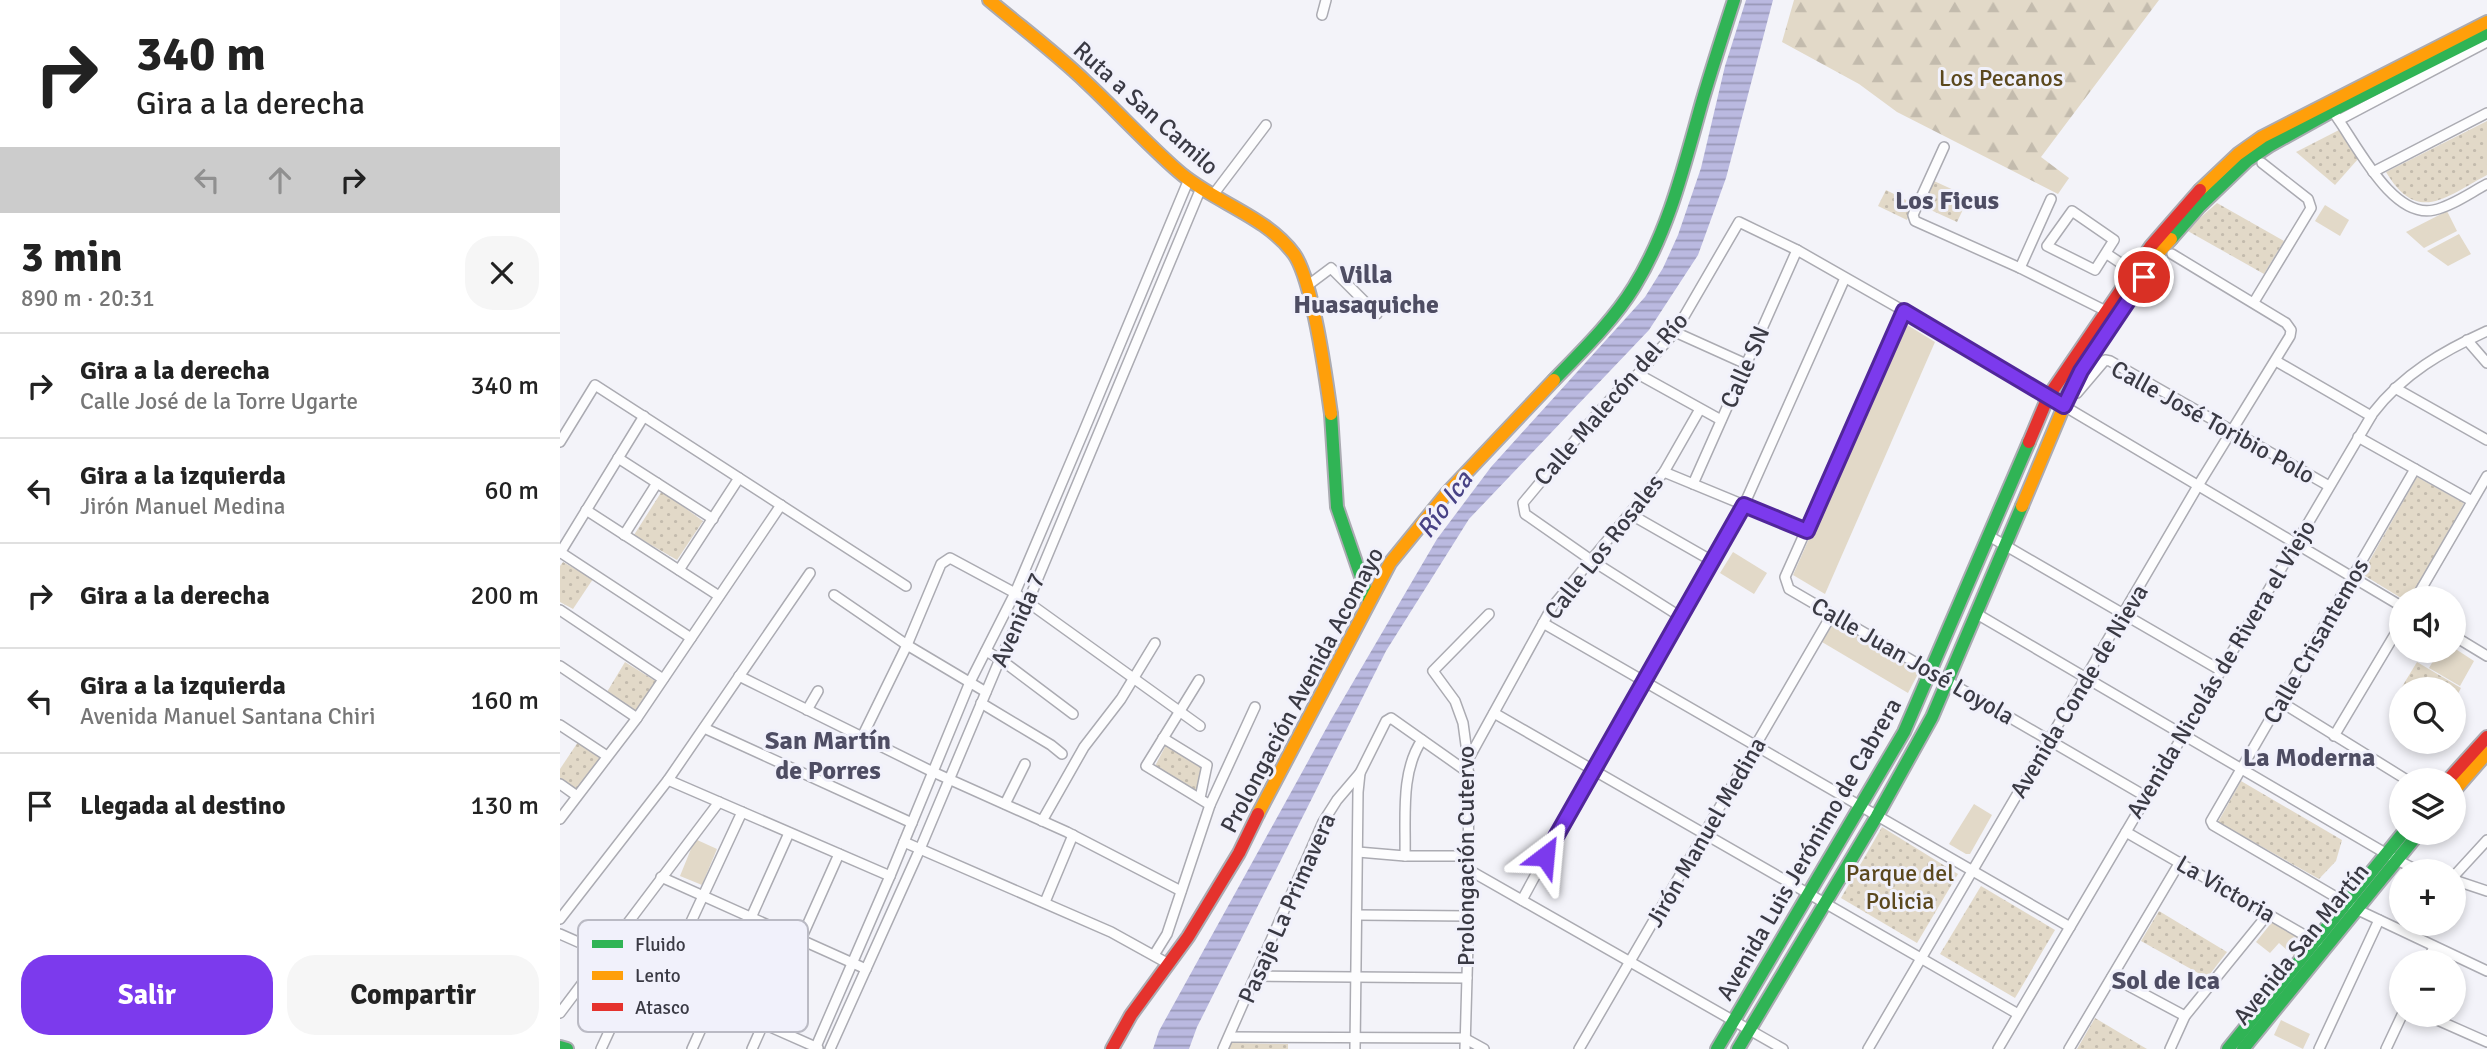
<!DOCTYPE html>
<html lang="es">
<head>
<meta charset="utf-8">
<style>
  body { margin:0; font-family:Signika,sans-serif; background:#f6f6f6; color:#222; height:100vh; display:flex; flex-direction:column; font-size:26px; white-space:nowrap }
  * { box-sizing:border-box; margin:0 }
  p { font-size:23px; color:#767676 }
  .icon { flex:none; width:38px; height:38px; fill:none; stroke:currentColor; stroke-width:2; stroke-linecap:round; stroke-linejoin:round }
  .map { position:relative; flex:1; overflow:hidden }
  .panel { display:flex; flex-direction:column; background:#fff; width:560px }
  .panel>* { flex:none }
  .top-card { background:#fff; color:#222; overflow:hidden }
  .controls { position:absolute; left:1829px; top:586px; display:grid; gap:14px }
  .controls a { display:grid; place-items:center; width:77px; height:77px; border-radius:50%; background:#fff; box-shadow:0 4px 10px #0003; font-size:35px }
  .pin { position:absolute; display:grid; place-items:center; width:60px; height:60px; color:#fff; margin:-30px; border:4px solid #fff; border-radius:50%; box-shadow:0 2px 7px #0007 }
  .me { position:absolute; width:77px; margin:-38px; rotate:29deg; stroke-linejoin:round; filter:drop-shadow(0 0 5px #0008) }
  .turn { display:flex; align-items:center; gap:24px; height:147px; padding:0 21px; font-size:32px }
  .turn .icon { width:91px; height:91px; stroke-width:2.5 }
  .turn b { display:block; font-size:49px; line-height:60px }
  .lanes { display:flex; align-items:center; height:66px; padding:0 21px; background:#0003; justify-content:center; gap:35px; direction:ltr }
  .lanes .off { opacity:.35 }
  .round { display:grid; place-items:center; flex:none; width:74px; height:74px; border-radius:28px; background:#f6f6f6 }
  .summary { display:flex; align-items:center; justify-content:space-between; height:119px; padding:0 21px }
  h1 { font-size:42px; font-weight:800; line-height:52px }
  .button { display:flex; gap:14px; margin-top:auto; padding:14px 21px }
  .button a { flex:1; height:80px; border-radius:28px; background:#7c3aed; color:#fff; font-size:28px; font-weight:800; line-height:80px; text-align:center }
  .button a+a { background:#f6f6f6; color:#222 }
  ul { padding:0; list-style:none }
  li { display:flex; align-items:center; gap:21px; height:105px; padding:0 21px; border-top:2px solid #e0e0e0 }
  li div { flex:1 }
  li b { display:block; font-size:26px }
  li em { font-style:normal }
  main { display:flex; flex:1; min-height:0 }
  .map>svg:first-child { display:block }
  .grass { fill:#e2d9c8 }
  .forest { fill:url(#forest-firs) }
  .park { fill:url(#park-dots) }
  .water { fill:url(#water-rules) }
  .lines { fill:none; stroke-linecap:round; stroke-linejoin:round }
  .street-casing { stroke:#ababb2; stroke-width:12 }
  .fast-casing { stroke:#ababb2; stroke-width:16 }
  .slow-casing { stroke:#ababb2; stroke-width:16 }
  .jam-casing { stroke:#ababb2; stroke-width:16 }
  .street { stroke:#fdfdfe; stroke-width:9 }
  .fast { stroke:#30b455; stroke-width:12 }
  .slow { stroke:#ff9f0a; stroke-width:12 }
  .jam { stroke:#e5322d; stroke-width:12 }
  .route-casing { stroke:#51269a; stroke-width:18 }
  .route { stroke:#7c3aed; stroke-width:12 }
  .labels { text-anchor:middle; dominant-baseline:central; stroke-width:6; stroke-linejoin:round; paint-order:stroke }
  .park-label { font-size:24px; fill:#5b481d; stroke:#f1f1fb }
  .street-label { font-size:24px; fill:#3a3a44; stroke:#f1f1fb }
  .neighbourhood-label { font-size:26px; font-weight:bold; fill:#4e4d63; stroke:#f1f1fb }
  .water-label { font-size:26px; font-style:italic; fill:#484285; stroke:#f1f1fb }
  .key { fill:#f1f1fb; stroke:#babac4; stroke-width:2 }
  .key-label { font-size:19px; fill:#3a3a44 }
</style>
</head>
<body>
<main>
<section class="panel">
<div class="top-card">
<div class="turn"><svg class="icon" aria-label="right" viewBox="0 0 24 24"><path d="M7 20v-9h11M14 6l5 5-5 5"/></svg><div><b>340 m</b>Gira a la derecha</div></div>
<div class="lanes"><svg class="icon off" aria-label="left" viewBox="0 0 24 24"><path d="M17 20v-9H6M10 6l-5 5 5 5"/></svg><svg class="icon off" aria-label="ahead" viewBox="0 0 24 24"><path d="M12 20V5M6 11l6-6 6 6"/></svg><svg class="icon" aria-label="right" viewBox="0 0 24 24"><path d="M7 20v-9h11M14 6l5 5-5 5"/></svg></div>
</div>
<div class="summary"><div><h1>3 min</h1><p>890 m · 20:31</p></div><a class="round"><svg class="icon" aria-label="close" viewBox="0 0 24 24"><path d="M6 6l12 12M18 6L6 18"/></svg></a></div>
<ul>
<li><svg class="icon" aria-label="right" viewBox="0 0 24 24"><path d="M7 20v-9h11M14 6l5 5-5 5"/></svg><div><b>Gira a la derecha</b><p>Calle José de la Torre Ugarte</p></div><em>340 m</em></li>
<li><svg class="icon" aria-label="left" viewBox="0 0 24 24"><path d="M17 20v-9H6M10 6l-5 5 5 5"/></svg><div><b>Gira a la izquierda</b><p>Jirón Manuel Medina</p></div><em>60 m</em></li>
<li><svg class="icon" aria-label="right" viewBox="0 0 24 24"><path d="M7 20v-9h11M14 6l5 5-5 5"/></svg><div><b>Gira a la derecha</b></div><em>200 m</em></li>
<li><svg class="icon" aria-label="left" viewBox="0 0 24 24"><path d="M17 20v-9H6M10 6l-5 5 5 5"/></svg><div><b>Gira a la izquierda</b><p>Avenida Manuel Santana Chiri</p></div><em>160 m</em></li>
<li><svg class="icon" aria-label="arrive" viewBox="0 0 24 24"><path d="M6 21V4h12l-3 4 3 4H6"/></svg><div><b>Llegada al destino</b></div><em>130 m</em></li>
</ul>
<div class="button"><a>Salir</a><a>Compartir</a></div>
</section>
<div class="map">
<svg width="1927" height="1049" viewBox="0 0 1927 1049">
  <defs>
    <pattern id="forest-firs" width="22" height="20" patternUnits="userSpaceOnUse" patternTransform="scale(1.75)"><rect width="22" height="20" fill="#e2d9c8"/><path d="M5 1l3.5 6h-7zM16 11l3.5 6h-7z" fill="#c3bbad"/></pattern>
    <pattern id="park-dots" width="8" height="8" patternUnits="userSpaceOnUse" patternTransform="scale(1.75)"><rect width="8" height="8" fill="#e2d9c8"/><path d="M2 2h.1M6 6h.1" fill="none" stroke="#c3bbad" stroke-width="1.8" stroke-linecap="round"/></pattern>
    <pattern id="water-rules" width="6" height="5" patternUnits="userSpaceOnUse" patternTransform="scale(1.75)"><rect width="6" height="5" fill="#bab9e0"/><path d="M0 2.5h6" fill="none" stroke="#9897b7"/></pattern>
  </defs>
  <rect width="100%" height="100%" fill="#f3f3f9"/>
  <g class="grass">
    <polygon points="1765,205 1789,220 1780,236 1755,221"/>
    <polygon points="1887,211 1897,231 1864,248 1846,232"/>
    <polygon points="1899,234 1911,254 1888,266 1867,251"/>
    <polygon points="1344,323 1375,342 1265,594 1233,575"/>
    <polygon points="1173,552 1207,573 1194,594 1160,573"/>
    <polygon points="1275,621 1359,672 1348,693 1262,642"/>
    <polygon points="1894,648 1914,661 1900,686 1869,668 1879,651 1894,651"/>
    <polygon points="1414,804 1432,815 1410,854 1406,854 1389,844"/>
    <polygon points="135,839 157,849 142,885 120,876"/>
    <polygon points="1712,922 1744,939 1745,944 1735,957 1719,943 1710,953 1696,942"/>
    <polygon points="1721,1020 1750,1034 1743,1049 1714,1035"/>
  </g>
  <polygon class="forest" points="1234,0 1599,0 1481,157 1509,178 1498,194 1337,112 1299,84 1222,42"/>
  <g class="park">
    <path d="M1927 121V175C1885 197 1858 225 1826 172Z"/>
    <polygon points="1779,130 1798,159 1775,185 1736,152"/>
    <polygon points="1374,181 1409,197 1397,222 1362,206"/>
    <polygon points="1326,190 1354,204 1347,220 1318,206"/>
    <polygon points="1657,203 1724,241 1704,274 1626,230"/>
    <polygon points="1857,477 1904,503 1852,598 1841,598 1802,574"/>
    <polygon points="102,491 143,521 117,560 74,535"/>
    <polygon points="3,562 33,579 13,609 0,602 0,566"/>
    <polygon points="65,662 97,682 76,712 47,692"/>
    <polygon points="1857,662 1901,688 1894,701 1894,690 1840,690"/>
    <polygon points="18,742 41,759 17,790 0,779 0,769"/>
    <polygon points="606,745 642,767 636,793 595,766"/>
    <polygon points="1681,781 1782,840 1776,861 1759,879 1658,822"/>
    <polygon points="1322,827 1398,874 1357,943 1281,898"/>
    <polygon points="1421,886 1495,930 1455,998 1380,954"/>
    <polygon points="1599,911 1667,952 1647,978 1581,941"/>
    <polygon points="1535,1018 1587,1049 1517,1049"/>
    <polygon points="671,1043 728,1044 728,1049 668,1049"/>
  </g>
  <polygon class="water" points="1186,0 1213,0 1166,178 1138,255 1089,330 909,519 826,651 637,1027 629,1049 593,1049 599,1031 772,718 877,539 931,467 1085,297 1103,268 1118,235 1141,168 1165,66"/>
  <g class="lines">
    <g class="street-casing">
      <g id="street">
        <polyline points="762,15 766,0"/>
        <path d="M1770 108C1793 136 1830 220 1874 210 1892 206 1910 193 1927 184"/>
        <polyline points="1779,120 1927,42"/>
        <polyline points="1384,147 1353,215 1355,221 1460,268 1546,311"/>
        <polyline points="1813,172 1927,113"/>
        <polyline points="653,195 706,125"/>
        <polygon points="1512,211 1554,240 1535,270 1487,246"/>
        <polyline points="1547,254 1577,274"/>
        <polyline points="1460,268 1491,199"/>
        <polyline points="747,286 771,268 817,314"/>
        <polyline points="1694,302 1751,208 1748,199 1702,163"/>
        <polyline points="1344,311 1225,577 1229,589 1585,796"/>
        <polyline points="1115,332 1186,364"/>
        <polyline points="1907,340 1927,363"/>
        <polyline points="1716,361 1811,416"/>
        <polyline points="1078,374 1161,420"/>
        <polyline points="1835,388 1927,440"/>
        <polyline points="1509,394 1517,393 1545,360 1550,361 1769,486"/>
        <polyline points="1798,437 1912,501"/>
        <polyline points="0,442 35,385 346,586"/>
        <polyline points="58,458 153,519"/>
        <polyline points="1855,469 1651,821 1653,825 1798,910 1927,971"/>
        <polyline points="1104,472 1247,531"/>
        <polyline points="1133,484 1237,250"/>
        <polyline points="26,510 159,596"/>
        <polyline points="1070,514 1154,562"/>
        <polyline points="64,535 97,483"/>
        <polyline points="1429,536 1660,670"/>
        <polyline points="0,552 131,638"/>
        <polyline points="0,553 84,416"/>
        <polyline points="119,570 179,478"/>
        <polyline points="274,595 347,645 381,564 390,558 455,593 640,726"/>
        <polyline points="1856,598 1927,476"/>
        <polyline points="0,610 103,679"/>
        <polyline points="1417,614 1837,860 1861,872"/>
        <polyline points="1121,617 1031,560 965,514 963,503 1037,414 1058,391 1078,374 1115,332 1179,222 1237,250 1344,311 1841,606"/>
        <polyline points="983,623 1510,927"/>
        <polyline points="1894,636 1927,656"/>
        <polyline points="426,651 440,659 513,714"/>
        <polyline points="0,666 77,718"/>
        <polyline points="179,676 373,772 507,832 621,891"/>
        <polyline points="639,680 586,766 650,805"/>
        <polyline points="1721,702 1847,780"/>
        <polyline points="421,703 491,745 502,754"/>
        <polyline points="247,710 258,691"/>
        <polyline points="934,713 1458,1014"/>
        <polyline points="0,725 47,756"/>
        <polyline points="144,728 352,823"/>
        <polyline points="1774,736 1841,624"/>
        <polyline points="302,737 347,645 426,692"/>
        <polyline points="603,738 647,765 640,798"/>
        <polyline points="909,758 992,607 1104,472 1140,409"/>
        <polyline points="108,780 330,876"/>
        <polyline points="0,784 17,796"/>
        <polyline points="445,804 465,764"/>
        <polyline points="0,819 77,718 221,505"/>
        <polyline points="482,821 524,747 561,699 595,643"/>
        <polyline points="1566,832 1758,943"/>
        <polyline points="344,842 551,932 607,963"/>
        <polyline points="798,852 845,856 909,856"/>
        <path d="M845 856C846 819 840 772 862 740"/>
        <polyline points="909,870 1223,1049"/>
        <polyline points="1894,876 1927,840"/>
        <polyline points="101,877 306,969"/>
        <polyline points="1894,880 1927,891"/>
        <polyline points="962,900 1033,769 1184,505 1285,278"/>
        <polyline points="485,902 513,835"/>
        <polyline points="797,915 909,916"/>
        <polyline points="0,919 108,780 250,573"/>
        <polyline points="0,934 258,1048"/>
        <polyline points="594,955 607,934 650,805 695,707"/>
        <polyline points="1867,962 1874,947"/>
        <polyline points="696,976 907,978"/>
        <polyline points="1552,977 1625,1016"/>
        <polyline points="104,980 182,812"/>
        <polyline points="0,1013 159,802"/>
        <polyline points="1866,1015 1927,1042"/>
        <polyline points="669,1037 904,1038 924,1049"/>
        <polyline points="41,1049 78,969"/>
        <polyline points="132,1049 229,833"/>
        <polyline points="192,1049 279,854"/>
        <polyline points="255,1049 330,876 410,682 455,593 523,433 629,179"/>
        <polyline points="270,1049 360,849 440,659 468,602 641,188"/>
        <polyline points="663,1049 763,822 777,800 800,773"/>
        <polyline points="795,1049 798,792 800,773 826,721 831,718 909,773"/>
        <polyline points="905,1049 909,905 908,760 903,723 895,701 873,671 929,614"/>
        <polyline points="1019,1049 1272,614"/>
        <polyline points="1308,1049 1639,484 1730,336 1731,330 1726,323 1612,254"/>
        <path d="M1438 1049 1813 413C1843 374 1883 351 1927 331"/>
        <polyline points="1509,1049 1620,862"/>
        <polyline points="1610,1049 1625,1016 1708,914"/>
        <polyline points="1759,1049 1819,920"/>
        <polyline points="1826,1049 1842,1015"/>
      </g>
    </g>
    <g class="fast-casing">
      <g id="fast">
        <polyline points="1611,239 1639,207 1688,160 1709,146 1772,111 1927,33"/>
        <path d="M994 380C1022 351 1053 321 1074 287 1109 230 1124 166 1142 102 1152 68 1163 34 1174 0"/>
        <polyline points="771,414 777,507 809,600"/>
        <polyline points="0,1047 7,1049"/>
        <polyline points="1157,1049 1344,732 1469,442"/>
        <polyline points="1178,1049 1317,816 1372,717 1462,506"/>
        <polyline points="1668,1049 1843,833"/>
        <polyline points="1683,1049 1859,833"/>
      </g>
    </g>
    <g class="slow-casing">
      <g id="slow">
        <path d="M429 0C461 27 496 53 526 82 557 111 586 143 618 171 653 202 705 215 734 254 753 281 766 378 771 414"/>
        <polyline points="1640,190 1678,154 1702,137 1927,22"/>
        <polyline points="1462,506 1509,394 1521,371 1600,251 1611,239"/>
        <polyline points="1894,791 1927,753"/>
        <polyline points="698,814 830,563 887,493 994,380"/>
      </g>
    </g>
    <g class="jam-casing">
      <g id="jam">
        <polyline points="1469,442 1488,397 1591,246 1640,190"/>
        <polyline points="1888,780 1927,737"/>
        <polyline points="552,1049 571,1015 628,937 679,853 698,814"/>
      </g>
    </g>
    <use href="#street" class="street"/>
    <use href="#fast" class="fast"/>
    <use href="#slow" class="slow"/>
    <use href="#jam" class="jam"/>
  </g>
  <g class="lines">
    <g class="route-casing">
      <polyline id="route" points="985,856 1184,505 1247,531 1344,311 1504,406 1521,371 1584,277"/>
    </g>
    <use href="#route" class="route"/>
  </g>
  <g class="labels">
    <g class="park-label">
      <text x="1441" y="78">Los Pecanos</text>
      <text x="1340" y="873">Parque del<tspan x="1340" dy="28">Policia</tspan></text>
    </g>
    <g class="street-label">
      <text transform="translate(586 108) rotate(42)">Ruta a San Camilo</text>
      <text transform="translate(1185 367) rotate(-66)">Calle SN</text>
      <text transform="translate(1051 399) rotate(-49)">Calle Malecón del Río</text>
      <text transform="translate(1653 422) rotate(29)">Calle José Toribio Polo</text>
      <text transform="translate(1044 547) rotate(-52)">Calle Los Rosales</text>
      <text transform="translate(458 620) rotate(-66)">Avenida 7</text>
      <text transform="translate(1756 641) rotate(-60)">Calle Crisantemos</text>
      <text transform="translate(1353 661) rotate(30)">Calle Juan José Loyola</text>
      <text transform="translate(1661 669) rotate(-59)">Avenida Nicolás de Rivera el Viejo</text>
      <text transform="translate(742 690) rotate(-62)">Prolongación Avenida Acomayo</text>
      <text transform="translate(1519 691) rotate(-59)">Avenida Conde de Nieva</text>
      <text transform="translate(1146 832) rotate(-60)">Jirón Manuel Medina</text>
      <text transform="translate(1249 849) rotate(-60)">Avenida Luis Jerónimo de Cabrera</text>
      <text transform="translate(906 856) rotate(-90)">Prolongación Cutervo</text>
      <text transform="translate(1666 889) rotate(30)">La Victoria</text>
      <text transform="translate(727 908) rotate(-66)">Pasaje La Primavera</text>
      <text transform="translate(1741 944) rotate(-51)">Avenida San Martín</text>
    </g>
    <g class="neighbourhood-label">
      <text x="1387" y="201">Los Ficus</text>
      <text x="806" y="275">Villa<tspan x="806" dy="30">Huasaquiche</tspan></text>
      <text x="268" y="741">San Martín<tspan x="268" dy="30">de Porres</tspan></text>
      <text x="1749" y="758">La Moderna</text>
      <text x="1606" y="981">Sol de Ica</text>
    </g>
    <g class="water-label">
      <text transform="translate(885 505) rotate(-54)">Río Ica</text>
    </g>
  </g>
  <rect x="18" y="920" width="230" height="112" rx="10" class="key"/>
  <rect x="32" y="940" width="31" height="8" fill="#30b455"/>
  <rect x="32" y="971" width="31" height="9" fill="#ff9f0a"/>
  <rect x="32" y="1003" width="31" height="8" fill="#e5322d"/>
  <g class="key-label">
    <text x="75" y="951">Fluido</text>
    <text x="75" y="982">Lento</text>
    <text x="75" y="1014">Atasco</text>
  </g>
</svg>
<div class="controls">
<a><svg class="icon" aria-label="sound" viewBox="0 0 24 24"><path d="M4 9h4l5-4v14l-5-4H4zM17 9q2 3 0 6"/></svg></a>
<a><svg class="icon" aria-label="search" viewBox="0 0 24 24"><circle cx="10" cy="10" r="6"/><path d="M15 15l6 6"/></svg></a>
<a><svg class="icon" aria-label="layers" viewBox="0 0 24 24"><path d="M12 4l9 5-9 5-9-5zM3 14l9 5 9-5"/></svg></a>
<a>+</a>
<a>−</a>
</div>
<div class="pin" style="left:1584px;top:277px;background:#d93025"><svg class="icon" aria-label="arrive" viewBox="0 0 24 24"><path d="M6 21V4h12l-3 4 3 4H6"/></svg></div>
<svg class="me" style="left:985px;top:856px" viewBox="-20 -20 40 40"><path d="M0-17L14 15 0 8-14 15z" fill="#7c3aed" stroke="#fff" stroke-width="4"/></svg>
</div>
</main>
</body>
</html>
